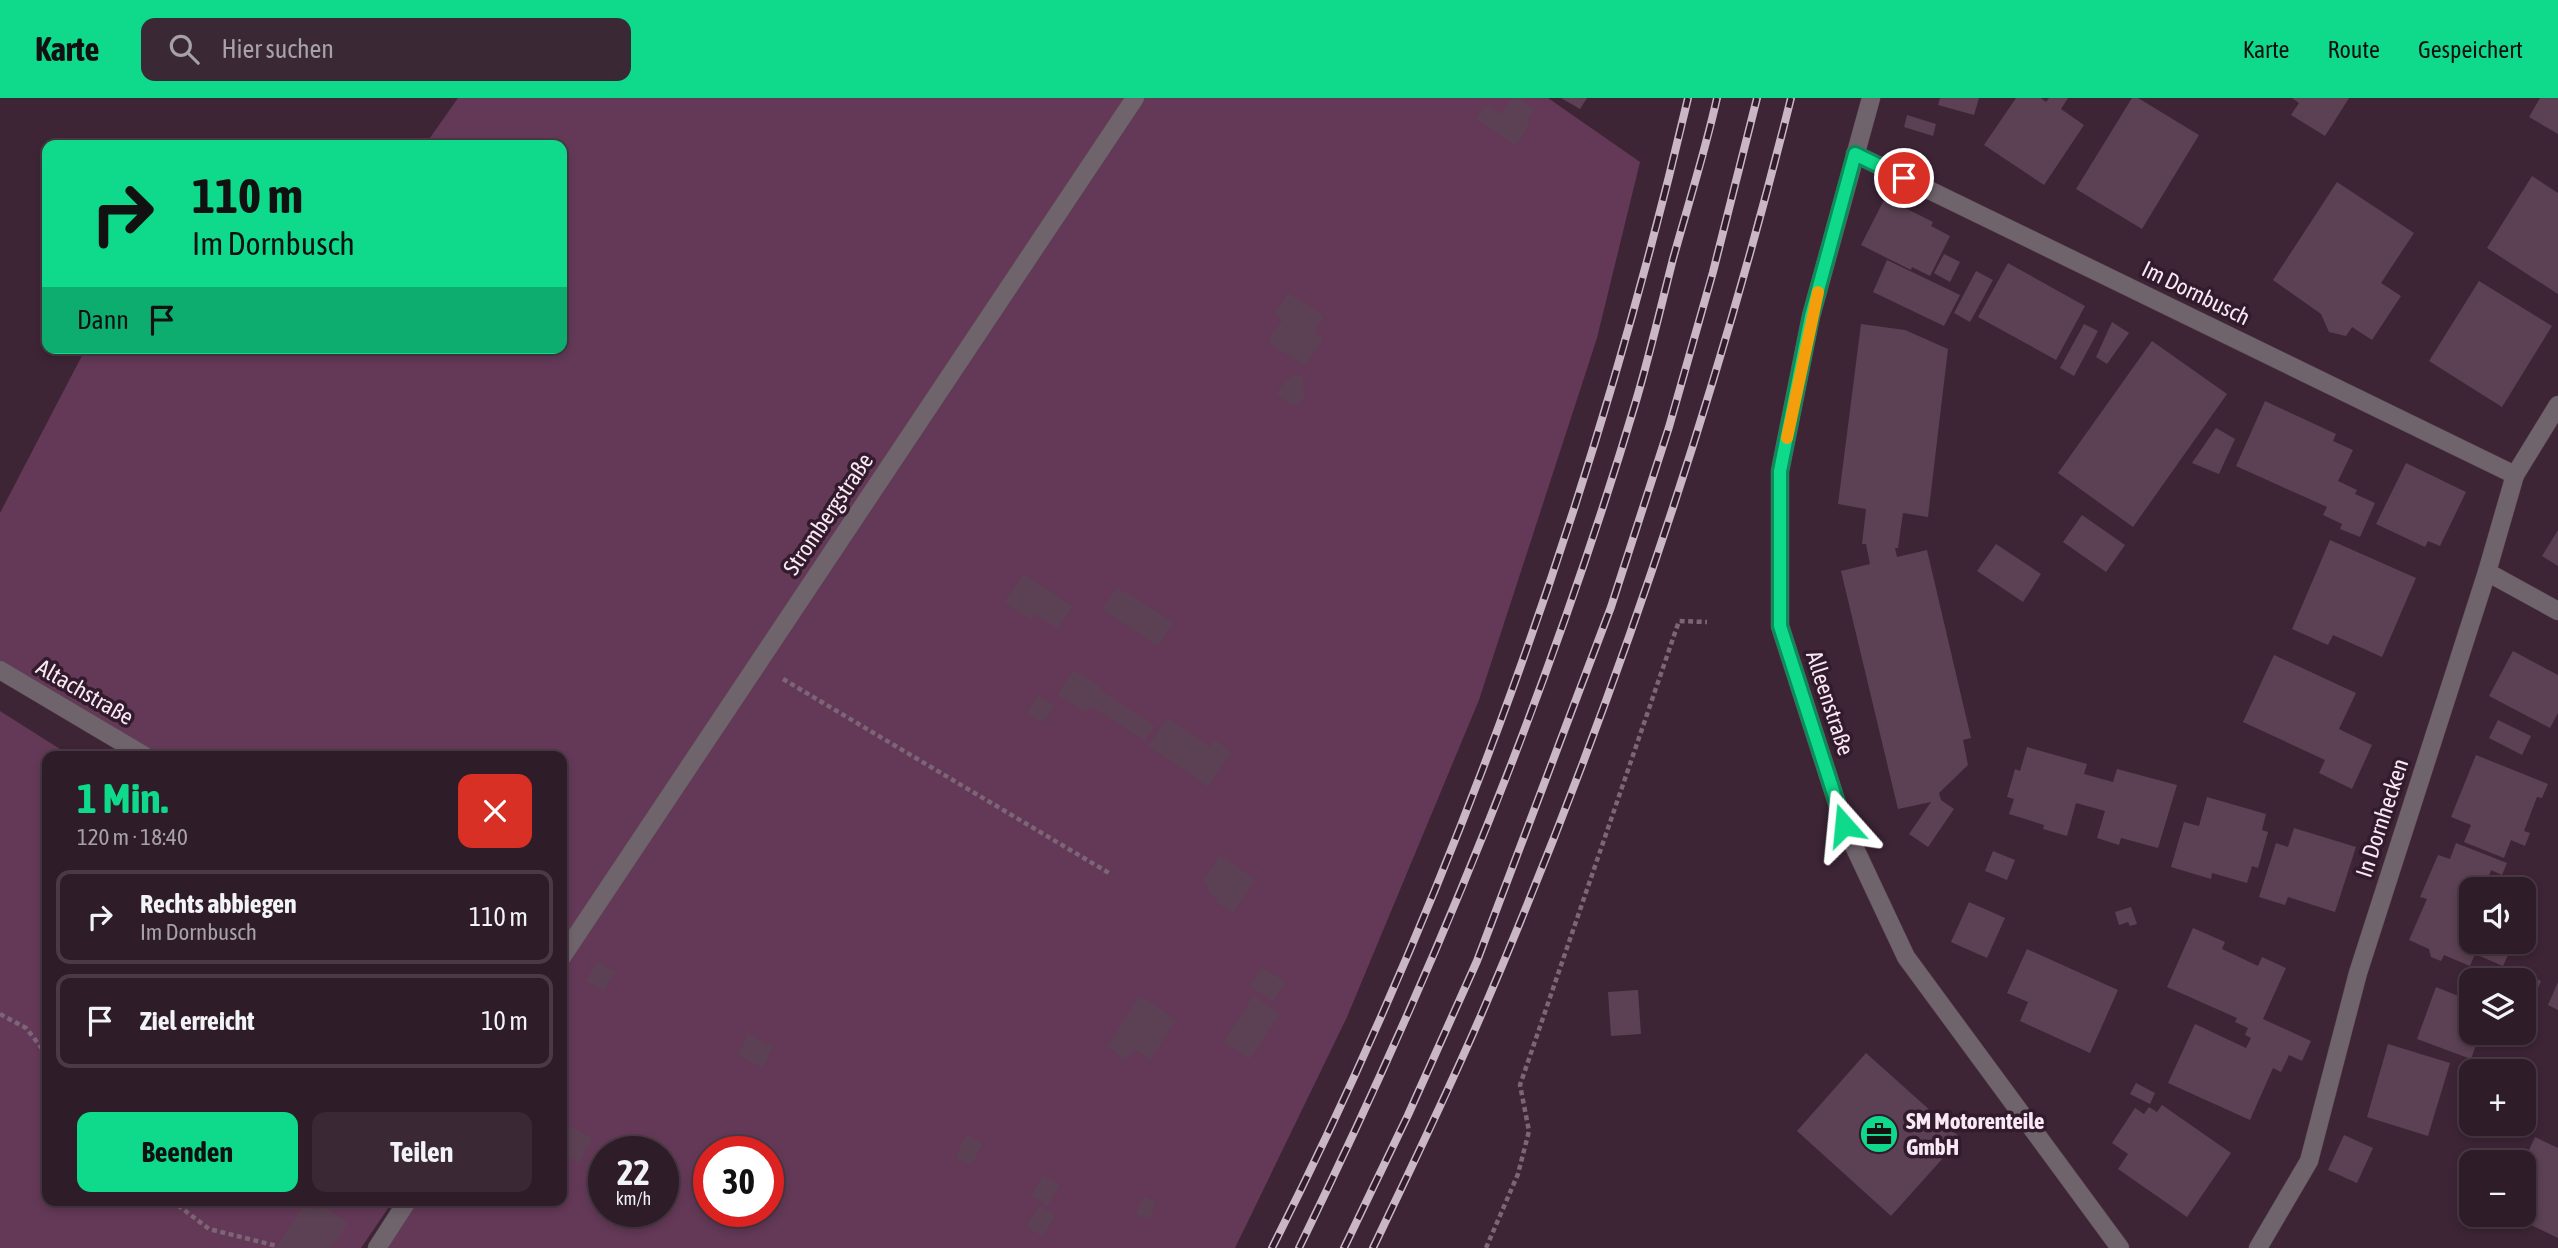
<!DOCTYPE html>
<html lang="de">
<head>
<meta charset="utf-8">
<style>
  body { margin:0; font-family:"Asap Condensed",sans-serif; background:#3a2934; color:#f1f3f6; height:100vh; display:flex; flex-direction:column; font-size:26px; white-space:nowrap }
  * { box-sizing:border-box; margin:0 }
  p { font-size:23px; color:#a7a1a8 }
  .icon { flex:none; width:38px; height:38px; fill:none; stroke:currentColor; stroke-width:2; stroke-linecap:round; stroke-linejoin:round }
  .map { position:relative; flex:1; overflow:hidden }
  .details { position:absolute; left:42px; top:653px; width:525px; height:455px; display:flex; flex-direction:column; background:#2e1c28; border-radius:14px; box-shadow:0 4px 10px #0003,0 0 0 2px #493a45 }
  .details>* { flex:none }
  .banner { position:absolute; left:42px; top:42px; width:525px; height:214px; border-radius:14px; box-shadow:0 4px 10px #0003,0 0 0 2px #493a45; background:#0fd98a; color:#111; overflow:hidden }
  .fabs { position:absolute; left:2459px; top:779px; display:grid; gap:14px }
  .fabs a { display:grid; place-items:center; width:77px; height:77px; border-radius:14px; background:#2e1c28; box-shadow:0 4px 10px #0003,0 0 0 2px #493a45; font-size:35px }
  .speed { position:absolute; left:588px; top:1038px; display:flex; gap:14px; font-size:35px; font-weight:700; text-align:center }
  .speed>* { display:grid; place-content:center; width:91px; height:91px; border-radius:50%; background:#2e1c28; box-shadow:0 4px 10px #0003,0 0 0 2px #493a45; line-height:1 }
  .speed small { font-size:18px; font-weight:400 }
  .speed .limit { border:10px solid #d22; background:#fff; color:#111 }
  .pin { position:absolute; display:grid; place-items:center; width:60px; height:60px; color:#fff; margin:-30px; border:4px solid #fff; border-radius:50%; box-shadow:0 2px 7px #0007 }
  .me { position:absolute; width:77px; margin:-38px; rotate:342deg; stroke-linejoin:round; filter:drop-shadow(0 0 5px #0008) }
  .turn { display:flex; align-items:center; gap:24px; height:147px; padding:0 35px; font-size:32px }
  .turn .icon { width:91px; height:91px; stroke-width:2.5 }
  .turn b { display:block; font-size:49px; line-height:60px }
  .then { display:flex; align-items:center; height:66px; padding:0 35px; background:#0003; gap:14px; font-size:26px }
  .round { display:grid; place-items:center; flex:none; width:74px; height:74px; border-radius:14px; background:#3a2934 }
  .headline { display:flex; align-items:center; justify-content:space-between; height:119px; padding:0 35px }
  h1 { font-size:42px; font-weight:700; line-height:52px; color:#0fd98a }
  .button { display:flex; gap:14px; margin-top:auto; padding:14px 35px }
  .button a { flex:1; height:80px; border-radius:14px; background:#0fd98a; color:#111; font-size:28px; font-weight:700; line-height:80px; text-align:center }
  .button a+a { background:#3a2934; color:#f1f3f6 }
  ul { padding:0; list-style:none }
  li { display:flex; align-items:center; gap:21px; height:94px; margin:0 14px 10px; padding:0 21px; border:4px solid #493a45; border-radius:14px }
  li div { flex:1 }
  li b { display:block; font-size:26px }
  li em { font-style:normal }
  header { display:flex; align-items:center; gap:42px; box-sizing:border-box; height:98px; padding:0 35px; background:#0fd98a; color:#111 }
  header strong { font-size:33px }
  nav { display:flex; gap:38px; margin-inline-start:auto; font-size:24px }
  .search { width:490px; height:63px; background:#3a2934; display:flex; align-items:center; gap:18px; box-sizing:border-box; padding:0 24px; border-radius:14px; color:#a7a1a8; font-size:26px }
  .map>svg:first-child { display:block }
  .green { fill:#633957; fill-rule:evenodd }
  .building { fill:#5b4153 }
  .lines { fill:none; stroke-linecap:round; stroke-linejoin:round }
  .lane-casing { stroke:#5b4454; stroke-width:19 }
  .street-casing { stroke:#5b4454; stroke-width:19 }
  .path { stroke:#7c6675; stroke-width:4.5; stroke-dasharray:5 3.5; stroke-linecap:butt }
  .lane { stroke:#70646c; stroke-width:18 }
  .street { stroke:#70646c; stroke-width:18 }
  .rail-casing { stroke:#c9b7c4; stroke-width:8 }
  .rail { stroke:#321b2c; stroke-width:5; stroke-dasharray:16; stroke-linecap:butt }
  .route-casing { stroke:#0a8d5a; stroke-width:18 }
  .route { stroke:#0fd98a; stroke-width:12 }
  .slow { stroke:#f59e0b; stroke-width:12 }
  .labels { text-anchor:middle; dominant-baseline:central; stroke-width:7; stroke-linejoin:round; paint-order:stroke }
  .street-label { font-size:23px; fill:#f9e9f4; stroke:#321b2c }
  .poi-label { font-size:23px; font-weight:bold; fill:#f9e9f4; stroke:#321b2c; text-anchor:start }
</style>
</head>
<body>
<header>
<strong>Karte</strong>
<div class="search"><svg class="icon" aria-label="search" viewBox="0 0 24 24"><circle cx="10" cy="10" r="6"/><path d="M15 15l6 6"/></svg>Hier suchen</div>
<nav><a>Karte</a><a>Route</a><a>Gespeichert</a></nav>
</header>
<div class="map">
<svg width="2558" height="1150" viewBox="0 0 2558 1150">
  <rect width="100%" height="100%" fill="#3d2536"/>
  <g class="green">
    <path d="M458 0H1548L1640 64 1597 240 1479 602 1347 919 1235 1150H377L408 1103 562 1102V658H145L0 572V415L86 250H562V47H425ZM604 1054H663V1113H604ZM709 1054H768V1113H709Z"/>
    <polygon points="0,613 71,658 47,658 47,1102 393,1103 361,1150 0,1150"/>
  </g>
  <g class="building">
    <polygon points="1512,0 1518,0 1535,12 1527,23 1530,26 1516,48 1476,21 1486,7 1501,16"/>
    <polygon points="1561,0 1587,0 1580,11"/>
    <polygon points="1940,0 1979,0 1974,17 1938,7"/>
    <polygon points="2016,0 2041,0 2046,4 2049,0 2068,0 2061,11 2084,27 2044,87 1984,47"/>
    <polygon points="2132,0 2138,0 2199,37 2142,131 2076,91"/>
    <polygon points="2292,0 2349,0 2325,38 2291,17 2299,5"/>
    <polygon points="2540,0 2558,0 2558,36 2529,19"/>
    <polygon points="1907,17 1936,26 1933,38 1904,29"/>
    <polygon points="2532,78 2558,95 2558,196 2487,150"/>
    <polygon points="2337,84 2414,135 2381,185 2401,198 2372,242 2352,229 2346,238 2329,234 2321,216 2273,182"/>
    <polygon points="1885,100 1933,124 1931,128 1950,138 1930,178 1912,169 1911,172 1861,147"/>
    <polygon points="1944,156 1960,164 1950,184 1934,175"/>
    <polygon points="1887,162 1960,197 1944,228 1873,194"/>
    <polygon points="2008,165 2085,208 2056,262 1978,219"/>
    <polygon points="1976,173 1993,182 1970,224 1954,215"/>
    <polygon points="2479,183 2552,228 2502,309 2429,263"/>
    <polygon points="1288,195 1324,218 1314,234 1324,241 1305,268 1267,244 1282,222 1274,216"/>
    <polygon points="2112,224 2129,235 2107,266 2096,259"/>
    <polygon points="1861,226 1905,232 1948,251 1928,419 1903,415 1898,450 1895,450 1897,459 1927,452 1971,640 1963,642 1968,667 1939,695 1941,702 1954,711 1928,749 1909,736 1931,704 1898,711 1841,473 1870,466 1866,446 1862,446 1866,411 1838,406"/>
    <polygon points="2084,226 2098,233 2074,278 2060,270"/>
    <polygon points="2152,243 2227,296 2133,429 2058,375"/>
    <polygon points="1295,275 1304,281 1300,287 1305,290 1302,293 1306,295 1299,307 1296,304 1294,308 1276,297 1288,279 1291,282"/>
    <polygon points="2265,303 2336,336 2333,343 2353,352 2338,383 2357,392 2355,396 2375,405 2360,439 2340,431 2342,426 2323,417 2327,409 2236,368"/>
    <polygon points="2216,330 2235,341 2219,376 2192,365"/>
    <polygon points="2406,365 2466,394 2440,448 2428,443 2425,449 2376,426"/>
    <polygon points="2082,417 2125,447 2106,474 2063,444"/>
    <polygon points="2558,432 2558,468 2542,458"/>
    <polygon points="2330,442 2416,480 2382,559 2333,537 2328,547 2292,531"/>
    <polygon points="1996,446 2041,476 2023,504 1977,473"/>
    <polygon points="1023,476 1073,508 1058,531 1035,516 1031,522 1004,505"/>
    <polygon points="1117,489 1173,524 1158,548 1102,512"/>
    <polygon points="2513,553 2558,577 2558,615 2550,630 2489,598"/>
    <polygon points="2274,557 2356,595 2339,631 2372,647 2352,691 2319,675 2325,662 2243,624"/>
    <polygon points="1073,572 1102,589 1100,592 1155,628 1145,643 1090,608 1087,615 1057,597"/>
    <polygon points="1038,597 1054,607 1044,625 1027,615"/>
    <polygon points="1167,620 1210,649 1215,642 1232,654 1208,689 1148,648"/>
    <polygon points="2498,622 2531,638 2522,657 2489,640"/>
    <polygon points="2027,649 2087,666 2084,676 2113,684 2117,671 2177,687 2158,750 2121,740 2119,747 2097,740 2105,713 2076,705 2067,738 2043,731 2044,727 2009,716 2014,701 2007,699 2015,671 2020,673"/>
    <polygon points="2476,657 2548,686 2542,700 2537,699 2524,733 2530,735 2525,748 2511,742 2504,760 2464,744 2471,727 2451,719"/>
    <polygon points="2207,699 2266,716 2262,732 2268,734 2258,770 2252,768 2247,785 2212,775 2211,781 2171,769 2184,724 2199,728"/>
    <polygon points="2294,730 2356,749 2335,814 2288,799 2285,807 2259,799 2276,745 2288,749"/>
    <polygon points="2456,745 2507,765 2502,777 2491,772 2489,778 2497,782 2493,791 2471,791 2471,844 2514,844 2503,868 2475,856 2470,868 2444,857 2441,863 2431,859 2429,851 2409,842 2427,801 2420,799 2438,757 2450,761"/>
    <polygon points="1993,753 2015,762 2007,782 1985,773"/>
    <polygon points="1220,757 1255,781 1233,815 1215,803 1217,800 1206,792 1209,788 1202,783"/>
    <polygon points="1969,804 2005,820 1987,860 1951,844"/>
    <polygon points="2131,809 2137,826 2130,828 2128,824 2119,827 2115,814"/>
    <polygon points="2193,830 2225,844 2222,851 2258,868 2262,859 2286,870 2263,921 2311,943 2302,963 2289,957 2281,974 2273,970 2250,1022 2168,985 2195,926 2246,950 2251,940 2245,937 2248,930 2235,924 2237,920 2167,889"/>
    <polygon points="2027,851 2118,892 2090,955 2020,923 2028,904 2007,895"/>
    <polygon points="597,863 615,874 604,893 586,883"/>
    <polygon points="1262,869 1286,884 1273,903 1249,888"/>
    <polygon points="2526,876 2541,883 2528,913 2524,911 2524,882"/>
    <polygon points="2558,884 2558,912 2548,907"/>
    <polygon points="2436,889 2471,903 2471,934 2481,934 2471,961 2417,941"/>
    <polygon points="1638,892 1641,936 1611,938 1608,894"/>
    <polygon points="1140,898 1176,922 1151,961 1133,951 1126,962 1107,949"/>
    <polygon points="1253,898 1280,915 1250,961 1223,944"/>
    <polygon points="748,936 773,949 763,970 738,957"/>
    <polygon points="2388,946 2450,965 2428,1038 2367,1019"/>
    <polygon points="1866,955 1961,1040 1891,1118 1797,1033"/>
    <polygon points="2136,985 2155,995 2150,1006 2130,996"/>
    <polygon points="2162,1007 2231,1055 2187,1119 2118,1071 2128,1056 2112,1045 2135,1010 2144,1016 2149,1009 2157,1014"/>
    <polygon points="562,1025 592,1040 579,1065 562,1056"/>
    <polygon points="966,1037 983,1045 972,1067 955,1060"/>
    <polygon points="2344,1037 2373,1050 2357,1085 2328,1072"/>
    <polygon points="2535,1039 2558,1050 2558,1140 2508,1116 2524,1116 2524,1063"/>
    <polygon points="1043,1077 1060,1087 1048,1108 1031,1098"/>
    <polygon points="1145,1098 1157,1105 1148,1122 1135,1115"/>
    <polygon points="305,1105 316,1113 320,1106 348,1125 331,1150 276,1150"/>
    <polygon points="1039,1107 1056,1117 1043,1139 1026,1129"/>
  </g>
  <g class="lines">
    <g class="lane-casing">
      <g id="lane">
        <polyline points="0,572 145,658"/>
        <polyline points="562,859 1135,0"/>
        <polyline points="377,1150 408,1102"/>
      </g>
    </g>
    <g class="street-casing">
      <g id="street">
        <polyline points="1871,0 1811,218 1780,373 1780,528 1844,727 1906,859 2120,1150"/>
        <polyline points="1855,56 2515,377"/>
        <polyline points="2487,474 2558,513"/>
        <polyline points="2258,1150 2309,1063 2358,875 2487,474 2515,377 2558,307"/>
      </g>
    </g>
    <g class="path">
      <polyline points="783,581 1109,775"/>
      <polyline points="0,916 26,930 47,957"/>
      <polyline points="171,1102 209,1131 277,1148"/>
      <polyline points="310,1108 314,1102"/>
      <polyline points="1486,1150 1518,1076 1529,1033 1520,987 1679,523 1707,524"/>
    </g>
    <use href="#lane" class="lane"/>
    <use href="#street" class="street"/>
    <g class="rail-casing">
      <g id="rail">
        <path d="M1272 1150C1455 786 1595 397 1688 0"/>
        <path d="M1299 1150C1432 877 1549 595 1636 303 1650 256 1661 208 1673 161 1688 107 1705 54 1717 0"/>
        <polyline points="1344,1150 1408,1017 1477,863 1611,509 1669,329 1713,174 1757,0"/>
        <path d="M1373 1150C1410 1072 1448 994 1482 915 1609 619 1713 313 1791 0"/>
      </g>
    </g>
    <use href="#rail" class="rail"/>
  </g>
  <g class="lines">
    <g class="route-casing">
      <polyline id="route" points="1844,727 1780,528 1780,373 1811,218 1855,56 1904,80"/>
    </g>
    <use href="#route" class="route"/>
    <polyline class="slow" points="1787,340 1818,194"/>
  </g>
  <defs>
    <g id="office-disc" transform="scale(2.0125)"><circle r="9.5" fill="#0fd98a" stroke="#321b2c"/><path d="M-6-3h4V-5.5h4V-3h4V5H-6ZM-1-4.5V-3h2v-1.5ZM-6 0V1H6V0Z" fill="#111"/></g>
  </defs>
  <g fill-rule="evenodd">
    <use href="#office-disc" x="1879" y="1036"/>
  </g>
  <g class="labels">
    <g class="street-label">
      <text transform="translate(2196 195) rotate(26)">Im Dornbusch</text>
      <text transform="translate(828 416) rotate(-56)">Strombergstraße</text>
      <text transform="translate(85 594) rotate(30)">Altachstraße</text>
      <text transform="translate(1830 605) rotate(72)">Alleenstraße</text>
      <text transform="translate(2382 720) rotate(-72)">In Dornhecken</text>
    </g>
    <g class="poi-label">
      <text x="1906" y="1023">SM Motorenteile<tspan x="1906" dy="26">GmbH</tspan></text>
    </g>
  </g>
</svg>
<div class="fabs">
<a><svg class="icon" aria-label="sound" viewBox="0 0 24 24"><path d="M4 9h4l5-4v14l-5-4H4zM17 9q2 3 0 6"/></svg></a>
<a><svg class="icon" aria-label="layers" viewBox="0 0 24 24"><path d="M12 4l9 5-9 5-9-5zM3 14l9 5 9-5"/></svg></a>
<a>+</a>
<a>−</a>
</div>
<div class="speed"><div>22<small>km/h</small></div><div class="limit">30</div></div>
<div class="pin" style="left:1904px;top:80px;background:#d93025"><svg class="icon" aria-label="arrive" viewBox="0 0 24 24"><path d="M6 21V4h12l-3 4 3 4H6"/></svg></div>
<svg class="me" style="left:1844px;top:727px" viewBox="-20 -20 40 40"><path d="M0-17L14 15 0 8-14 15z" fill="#0fd98a" stroke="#fff" stroke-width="4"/></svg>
<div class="banner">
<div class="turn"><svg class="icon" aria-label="right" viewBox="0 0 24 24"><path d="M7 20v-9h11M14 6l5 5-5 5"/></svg><div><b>110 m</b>Im Dornbusch</div></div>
<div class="then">Dann<svg class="icon" aria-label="arrive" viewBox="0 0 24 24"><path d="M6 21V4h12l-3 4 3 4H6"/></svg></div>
</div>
<section class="details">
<div class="headline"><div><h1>1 Min.</h1><p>120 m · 18:40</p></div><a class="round" style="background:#d93025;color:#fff"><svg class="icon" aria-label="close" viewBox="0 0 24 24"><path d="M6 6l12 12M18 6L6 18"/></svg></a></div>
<ul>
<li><svg class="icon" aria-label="right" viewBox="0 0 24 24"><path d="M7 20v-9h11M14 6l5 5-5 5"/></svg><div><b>Rechts abbiegen</b><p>Im Dornbusch</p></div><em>110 m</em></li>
<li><svg class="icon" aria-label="arrive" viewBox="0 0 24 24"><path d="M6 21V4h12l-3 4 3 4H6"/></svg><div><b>Ziel erreicht</b></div><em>10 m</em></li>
</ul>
<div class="button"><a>Beenden</a><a>Teilen</a></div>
</section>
</div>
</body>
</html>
